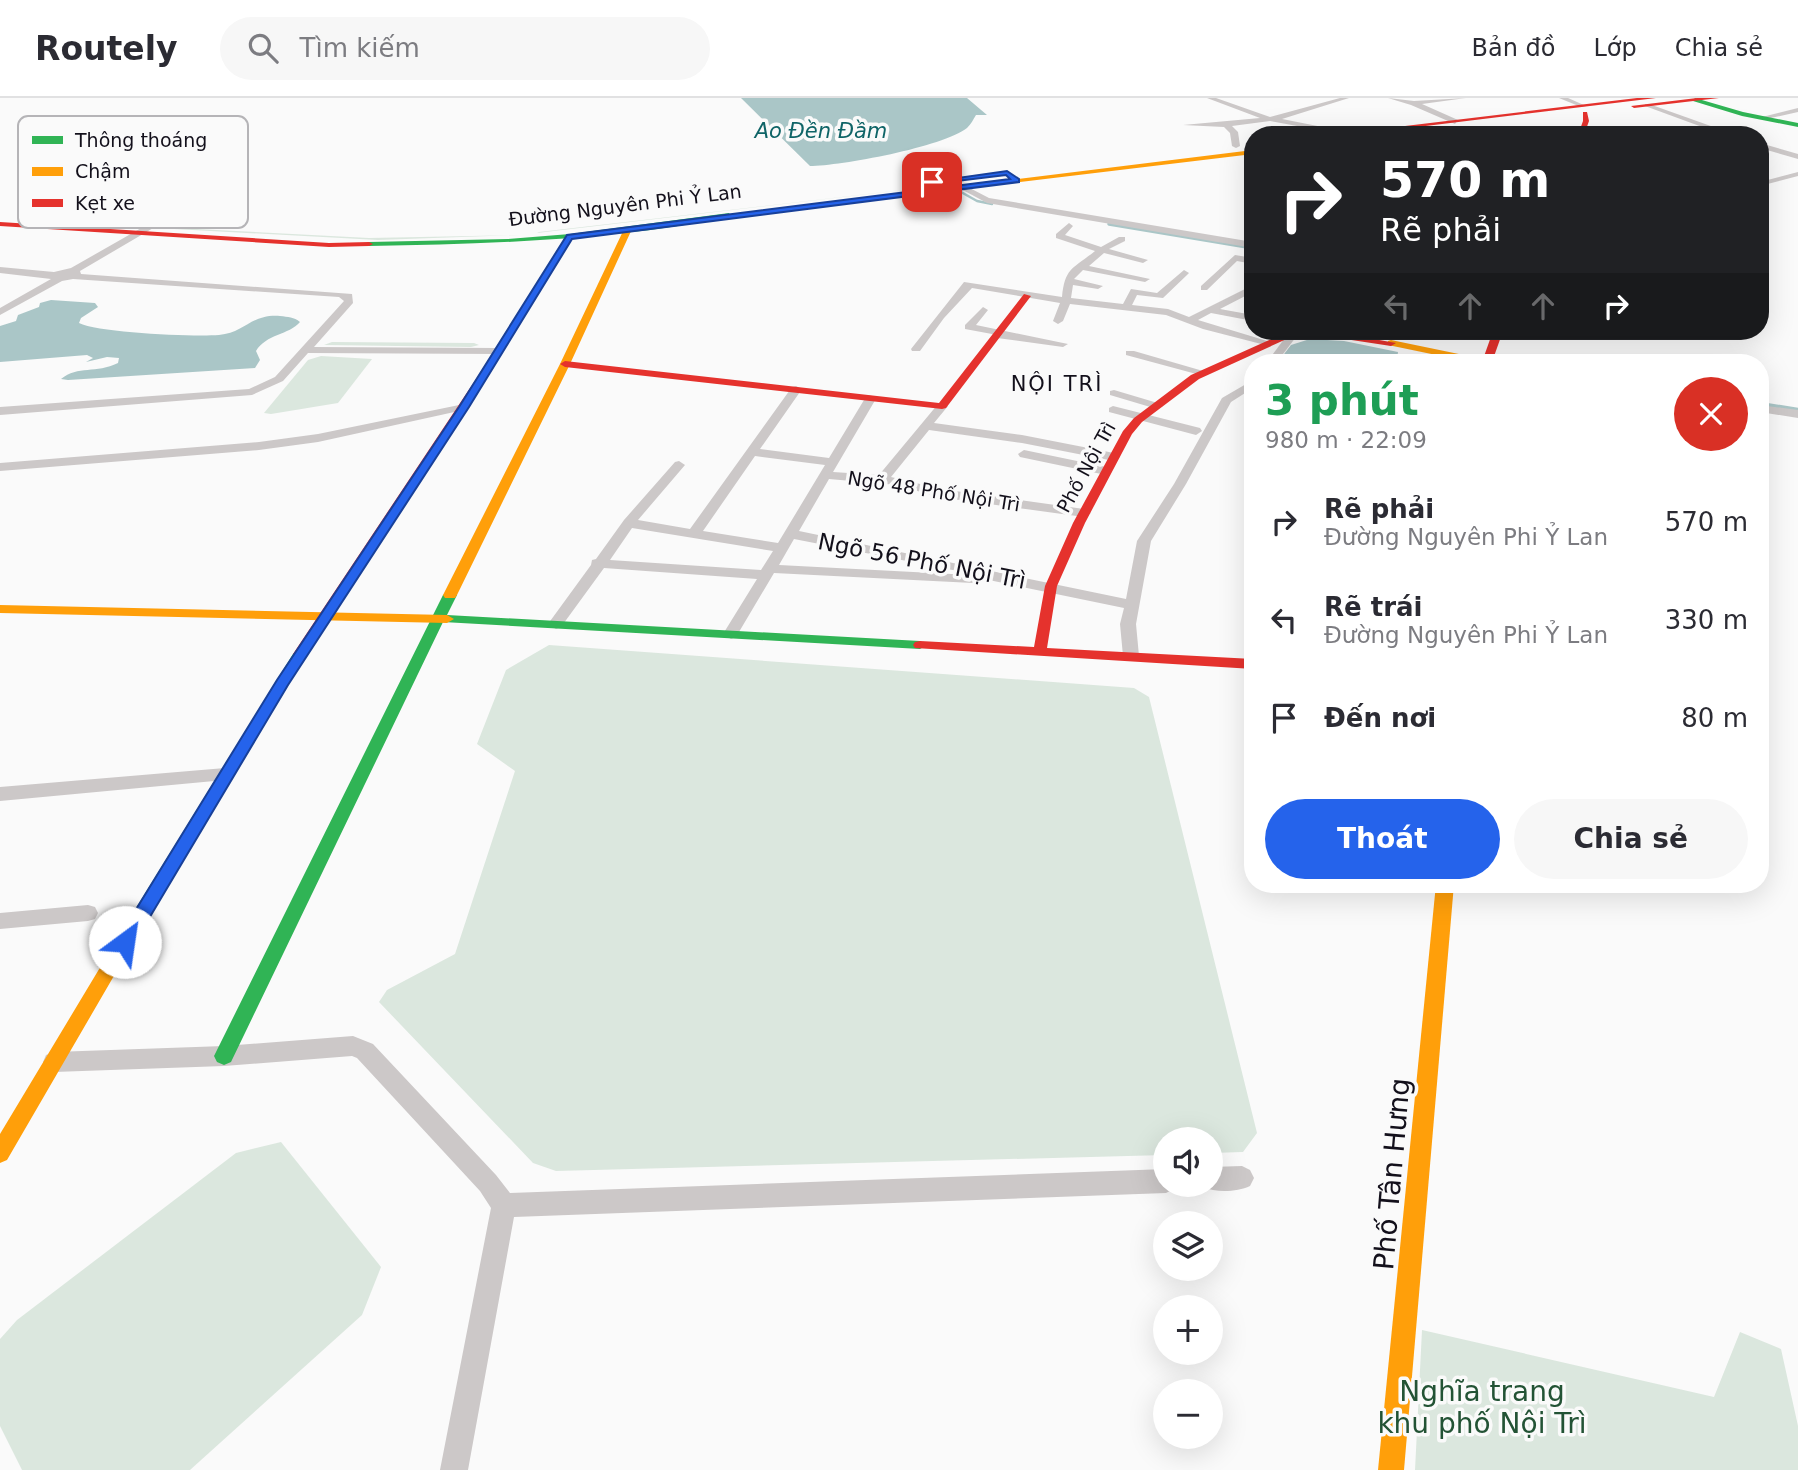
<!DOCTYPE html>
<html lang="vi">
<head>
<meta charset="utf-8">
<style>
  body { margin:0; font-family:"DejaVu Sans",sans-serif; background:#f7f7f7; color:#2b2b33; height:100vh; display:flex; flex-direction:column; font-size:26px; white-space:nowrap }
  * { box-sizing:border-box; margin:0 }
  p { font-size:23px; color:#7c7c81 }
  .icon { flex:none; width:38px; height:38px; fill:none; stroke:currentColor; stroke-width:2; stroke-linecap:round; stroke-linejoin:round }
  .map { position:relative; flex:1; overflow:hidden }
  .details { position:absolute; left:1244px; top:256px; width:525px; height:539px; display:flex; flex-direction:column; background:#fff; border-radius:28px; box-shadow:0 7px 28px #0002 }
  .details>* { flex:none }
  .top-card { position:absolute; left:1244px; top:28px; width:525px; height:214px; border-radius:28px; box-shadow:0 7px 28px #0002; background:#202124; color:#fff; overflow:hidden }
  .controls { position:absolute; left:1153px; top:1029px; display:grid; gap:14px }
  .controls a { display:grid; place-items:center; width:70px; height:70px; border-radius:50%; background:#fff; box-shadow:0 7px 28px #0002; font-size:35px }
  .pin { position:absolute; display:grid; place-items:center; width:60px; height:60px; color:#fff; margin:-30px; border-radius:14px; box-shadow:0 4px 10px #0006 }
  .me { position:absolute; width:77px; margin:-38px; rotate:31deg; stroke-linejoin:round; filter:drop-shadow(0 0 5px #0008) }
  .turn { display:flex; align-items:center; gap:24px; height:147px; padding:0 21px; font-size:32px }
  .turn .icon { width:91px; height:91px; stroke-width:2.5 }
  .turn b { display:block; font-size:49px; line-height:60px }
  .lanes { display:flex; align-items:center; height:66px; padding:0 21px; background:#0003; justify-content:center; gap:35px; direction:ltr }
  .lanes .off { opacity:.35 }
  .round { display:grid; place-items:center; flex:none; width:74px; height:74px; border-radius:37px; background:#f7f7f7 }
  .overview { display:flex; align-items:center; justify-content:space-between; height:119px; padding:0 21px }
  h1 { font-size:42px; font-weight:700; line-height:52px; color:#1e9e55 }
  .primary-button { display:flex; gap:14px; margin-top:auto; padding:14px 21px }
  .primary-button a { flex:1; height:80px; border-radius:42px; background:#2563eb; color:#fff; font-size:28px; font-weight:700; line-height:80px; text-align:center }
  .primary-button a+a { background:#f7f7f7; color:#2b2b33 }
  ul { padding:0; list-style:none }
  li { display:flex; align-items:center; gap:21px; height:98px; padding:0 21px }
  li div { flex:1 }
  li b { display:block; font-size:26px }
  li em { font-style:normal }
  header { display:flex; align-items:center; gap:42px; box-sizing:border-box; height:98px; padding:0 35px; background:#fff; border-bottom:2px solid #e1e1e2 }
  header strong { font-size:33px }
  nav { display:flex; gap:38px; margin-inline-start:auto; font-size:24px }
  .search { width:490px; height:63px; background:#f7f7f7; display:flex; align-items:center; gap:18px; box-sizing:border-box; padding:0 24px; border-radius:38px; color:#7c7c81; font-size:26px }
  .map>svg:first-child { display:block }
  .green { fill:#dbe7de }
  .water { fill:#aac6c7 }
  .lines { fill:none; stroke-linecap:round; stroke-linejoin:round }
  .stream-far2 { stroke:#aac6c7; stroke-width:2.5 }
  .stream-far1 { stroke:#aac6c7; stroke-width:3.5 }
  .stream { stroke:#aac6c7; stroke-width:4.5 }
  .street { fill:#ccc8c8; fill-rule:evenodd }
  .fast { fill:#30b455; fill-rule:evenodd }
  .slow { fill:#ff9f0a; fill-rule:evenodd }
  .jam { fill:#e5322d; fill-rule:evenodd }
  .route { fill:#2563eb; stroke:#184099; stroke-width:2 }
  .labels { text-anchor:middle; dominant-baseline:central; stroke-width:7; stroke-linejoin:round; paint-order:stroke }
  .far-street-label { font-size:19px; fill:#13101b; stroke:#fafafa }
  .far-water-label { font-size:21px; font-style:italic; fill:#0f6467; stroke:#fafafa }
  .far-quarter-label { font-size:21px; letter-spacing:2px; fill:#13101b; stroke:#fafafa }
  .street-label { font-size:23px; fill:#13101b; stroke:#fafafa }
  .near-street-label { font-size:28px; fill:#13101b; stroke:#fafafa }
  .near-park-label { font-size:28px; fill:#235335; stroke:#fafafa }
  .key { fill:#fafafa; stroke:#b5b4b7; stroke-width:2 }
  .key-label { font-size:19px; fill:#13101b }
</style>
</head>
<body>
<header>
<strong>Routely</strong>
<div class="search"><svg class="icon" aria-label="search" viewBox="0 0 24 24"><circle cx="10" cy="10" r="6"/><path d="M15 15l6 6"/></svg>Tìm kiếm</div>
<nav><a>Bản đồ</a><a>Lớp</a><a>Chia sẻ</a></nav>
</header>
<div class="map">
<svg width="1798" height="1372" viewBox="0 0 1798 1372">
  <rect width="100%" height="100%" fill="#fafafa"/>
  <g class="green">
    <polygon points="996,81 537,135 539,134"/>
    <polygon points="177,130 369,140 520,137 378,142 174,131"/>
    <polygon points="332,244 474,245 479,247 471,249 324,247"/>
    <polygon points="321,258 372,261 338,305 271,316 264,315 308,262"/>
    <polygon points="549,547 1134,590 1149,599 1257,1035 1243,1054 1211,1055 1211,1041 1166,1041 1165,1057 556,1073 533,1065 379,904 387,892 455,856 515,673 477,646 506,572"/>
    <polygon points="281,1044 381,1169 362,1217 190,1372 22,1372 0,1328 0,1241 17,1222 236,1055"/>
    <polygon points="1422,1232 1714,1299 1740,1234 1781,1251 1798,1328 1798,1372 1415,1372"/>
  </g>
  <g class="water">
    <path d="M741 0H967L987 17H976C973 22 971 26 967 30 943 49 840 68 810 68Z"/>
    <path d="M51 202 95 205 98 209 81 220 79 225C99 235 194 239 219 237 245 235 250 216 280 218 288 219 294 219 300 224 289 237 266 236 256 253L260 262 255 270 68 282 61 281C78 267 96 276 118 265L119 260 107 259 86 264 93 260 87 257 0 264V228L16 223 18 217 39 209 40 205Z"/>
    <polygon points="1310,241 1344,243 1398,254 1397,264 1278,264 1291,247"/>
  </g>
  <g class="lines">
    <polyline class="stream-far2" points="961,94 977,103 992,106"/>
    <polyline class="stream-far1" points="1109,126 1253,150"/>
    <polyline class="stream" points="1760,306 1798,312"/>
    <g class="street">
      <polygon points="1207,0 1216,0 1270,19 1340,0 1349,0 1282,21 1353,35 1346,37 1270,23 1232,28 1238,34 1240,48 1236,50 1232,48 1230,35 1224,29 1183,27 1260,20"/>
      <polygon points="1388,0 1414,3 1466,0 1422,6 1458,22 1455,26 1411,7"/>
      <polygon points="1559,0 1568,0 1586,8 1581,9"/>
      <polygon points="1645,6 1649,6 1736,37 1724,37 1645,8"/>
      <polygon points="1798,10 1798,14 1766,21 1762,19"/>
      <polygon points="1760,45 1798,56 1798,61 1760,50"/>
      <polygon points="1798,74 1798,78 1760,88 1760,84"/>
      <polygon points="964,87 989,100 1253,144 1253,150 987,105 961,91"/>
      <polygon points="157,121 160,122 160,126 80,173 81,176 352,196 353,205 314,249 498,250 503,253 498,256 308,255 283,283 252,297 0,317 0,309 249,291 275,279 344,203 339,199 73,181 62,183 0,217 0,210 51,181 0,175 0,169 54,174 71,170"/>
      <path d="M1069 125 1073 128 1065 137 1101 149 1119 139H1125V143L1109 151 1148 162 1143 165 1104 155 1089 168 1150 181 1145 184 1083 172 1074 181 1103 188 1098 191 1073 187 1071 200 1123 206 1131 191 1157 195 1184 172 1189 175 1187 177 1163 200 1137 197 1132 207 1168 211 1189 219 1253 187V194L1220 211 1253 217V223L1211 215 1198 222 1274 245 1269 248 1203 231 1166 217 1070 206 1063 223 1058 226 1053 223 1060 205 972 190 944 220 920 253H912L911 251 964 184 1062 199C1065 169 1073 171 1095 153L1056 140V136Z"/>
      <polygon points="1235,157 1253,160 1253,166 1237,163 1207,192 1201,192 1201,188"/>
      <polygon points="983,209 988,212 976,227 1068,246 1063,249 997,240 992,236 965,231 965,227"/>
      <polygon points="1290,233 1299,235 1277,264 1267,264"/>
      <polygon points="1126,253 1134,253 1210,275 1200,277 1126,257"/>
      <path d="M1253 282V290L1231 304 1186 386 1151 443 1136 526 1139 558 1136 562H1126L1123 558 1120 526 1124 510 979 480 978 484 973 485 774 475 736 539 731 541 723 536 757 481 604 470 561 529 556 531 548 526 591 467 592 462 596 461 624 422 675 364 679 363 685 367 638 422 690 431 792 289 796 288 802 291 760 351 829 360 867 297 877 299 833 374 879 377 938 306 942 305 948 308 934 325 1022 337 1114 355 1120 359 1114 363 1022 345 929 332 891 379 941 391 1084 411 1091 415 1084 419 938 399 897 387 829 381 799 433 1126 501 1137 443 1174 386 1222 300ZM755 358 825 367 778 445 703 433ZM632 430 773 453 761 472 610 462ZM794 441 963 474 971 477 779 467Z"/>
      <polygon points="1114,292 1161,306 1163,308 1157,311 1110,297 1110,293"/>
      <polygon points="464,306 468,307 468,311 318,344 259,352 0,373 0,365 259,344 318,336"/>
      <polygon points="1760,307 1798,312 1798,320 1760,314"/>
      <polygon points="1113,308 1200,330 1202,333 1196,337 1109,314 1109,310"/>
      <polygon points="1024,352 1106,369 1112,373 1106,377 1020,359 1018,356"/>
      <polygon points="225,670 231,672 234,676 231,680 225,682 0,703 0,689"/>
      <polygon points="88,807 95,809 98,815 95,821 88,823 0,831 0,815"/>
      <polygon points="353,938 373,946 496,1077 510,1095 1166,1071 1166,1087 1176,1087 1174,1091 1166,1095 514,1119 468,1372 440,1372 491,1110 480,1093 357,960 352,958 224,968 54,974 46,971 43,964 46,957 54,954 224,948"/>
      <path d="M1242 1068 1250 1072 1254 1080 1250 1088C1237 1094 1216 1095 1203 1089L1202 1087H1211V1069Z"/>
    </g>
    <g class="fast">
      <polygon points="1695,0 1743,14 1798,25 1798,29 1742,18 1693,3"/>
      <path d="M729 115 732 119C612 142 490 146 369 148L365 146 369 144 508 141 570 136Z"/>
      <polygon points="450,493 457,497 447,517 920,543 927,547 920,551 443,524 231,964 224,967 217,964 214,958 217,952 443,497"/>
      <polygon points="300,551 307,556 140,833 134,835 128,833 125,828 128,823 293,556"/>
    </g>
    <g class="slow">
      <polygon points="1253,52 1253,56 729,119 725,117"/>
      <polygon points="625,129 632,131 570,266 457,497 455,500 445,500 443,497 560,266"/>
      <polygon points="570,136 574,138 490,275 481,277 480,275 566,138"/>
      <polygon points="1391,242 1483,261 1488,264 1470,264 1388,247 1388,243"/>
      <polygon points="0,507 447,517 454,521 447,525 0,515"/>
      <polygon points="1436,786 1454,786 1404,1372 1378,1372"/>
      <polygon points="134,821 140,823 143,828 140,833 7,1062 0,1065 0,1036 128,823"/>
    </g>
    <g class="jam">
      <polygon points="1637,0 1656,0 1352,37 1330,37"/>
      <polygon points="1697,0 1719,0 1634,10 1631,8"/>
      <polygon points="1583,14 1587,14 1589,23 1584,37 1578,37 1583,23"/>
      <polygon points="0,124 329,145 369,144 373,146 369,148 329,149 0,128"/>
      <polygon points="1024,196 1031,198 946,310 942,311 565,269 560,266 565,263 939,305"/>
      <polygon points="1289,233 1329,233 1396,245 1391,248 1312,236 1291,239 1199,281 1142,324 1132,336 1085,425 1057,488 1047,550 1253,561 1253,571 915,550 913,547 915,544 920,543 1034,549 1045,488 1073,425 1123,333 1134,320 1191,277"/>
      <polygon points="1493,233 1503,233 1492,264 1482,264"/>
      <polygon points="485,272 490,275 305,559 295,559 293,556 295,553 480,275"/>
    </g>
  </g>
  <polygon class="route" points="1007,73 1019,81 1019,84 572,141 469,309 288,587 132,849 125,852 119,849 116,844 119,839 277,582 459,309 567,137 1010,81 1006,77 932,86 929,84"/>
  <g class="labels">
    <g class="far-street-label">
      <text transform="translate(625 107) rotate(-7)">Đường Nguyên Phi Ỷ Lan</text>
      <text transform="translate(1086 369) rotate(-61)">Phố Nội Trì</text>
      <text transform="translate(934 393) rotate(9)">Ngõ 48 Phố Nội Trì</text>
    </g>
    <g class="far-water-label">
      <text x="821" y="33">Ao Đền Đầm</text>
    </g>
    <g class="far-quarter-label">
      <text x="1057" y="286">NỘI TRÌ</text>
    </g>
    <g class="street-label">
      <text transform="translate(922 463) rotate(11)">Ngõ 56 Phố Nội Trì</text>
    </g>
    <g class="near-street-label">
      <text transform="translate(1392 1076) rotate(-85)">Phố Tân Hưng</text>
    </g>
    <g class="near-park-label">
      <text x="1482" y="1293">Nghĩa trang<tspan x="1482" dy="32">khu phố Nội Trì</tspan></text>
    </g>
  </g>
  <rect x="18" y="18" width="230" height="112" rx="10" class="key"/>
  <rect x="32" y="38" width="31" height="8" fill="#30b455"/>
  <rect x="32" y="69" width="31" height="9" fill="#ff9f0a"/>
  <rect x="32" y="101" width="31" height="8" fill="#e5322d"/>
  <g class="key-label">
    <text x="75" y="49">Thông thoáng</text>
    <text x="75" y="80">Chậm</text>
    <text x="75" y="112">Kẹt xe</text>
  </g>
</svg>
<div class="controls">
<a><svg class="icon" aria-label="sound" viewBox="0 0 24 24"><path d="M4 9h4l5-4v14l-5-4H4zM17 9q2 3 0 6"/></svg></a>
<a><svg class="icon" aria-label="layers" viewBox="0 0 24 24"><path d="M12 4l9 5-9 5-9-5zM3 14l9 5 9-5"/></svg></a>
<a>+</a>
<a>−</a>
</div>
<div class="pin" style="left:932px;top:84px;background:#d93025"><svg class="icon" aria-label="arrive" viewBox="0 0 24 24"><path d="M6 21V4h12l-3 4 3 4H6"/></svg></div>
<svg class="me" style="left:125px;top:844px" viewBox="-20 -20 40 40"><circle r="19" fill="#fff"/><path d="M0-13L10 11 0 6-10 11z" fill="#2563eb"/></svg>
<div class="top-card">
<div class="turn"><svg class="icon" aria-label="right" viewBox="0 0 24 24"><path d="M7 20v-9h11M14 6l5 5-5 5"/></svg><div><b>570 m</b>Rẽ phải</div></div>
<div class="lanes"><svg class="icon off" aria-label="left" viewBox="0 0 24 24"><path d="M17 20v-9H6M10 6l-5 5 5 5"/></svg><svg class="icon off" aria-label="ahead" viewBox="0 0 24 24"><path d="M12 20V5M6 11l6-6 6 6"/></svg><svg class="icon off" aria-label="ahead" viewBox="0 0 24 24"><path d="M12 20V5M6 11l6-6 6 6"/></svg><svg class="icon" aria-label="right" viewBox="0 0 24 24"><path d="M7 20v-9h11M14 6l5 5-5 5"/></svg></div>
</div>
<section class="details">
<div class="overview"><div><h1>3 phút</h1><p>980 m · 22:09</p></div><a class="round" style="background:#d93025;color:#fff"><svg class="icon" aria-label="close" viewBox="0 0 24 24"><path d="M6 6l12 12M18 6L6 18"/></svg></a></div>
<ul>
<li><svg class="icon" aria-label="right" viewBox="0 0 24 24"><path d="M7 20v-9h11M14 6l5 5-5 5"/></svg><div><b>Rẽ phải</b><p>Đường Nguyên Phi Ỷ Lan</p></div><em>570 m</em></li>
<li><svg class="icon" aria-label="left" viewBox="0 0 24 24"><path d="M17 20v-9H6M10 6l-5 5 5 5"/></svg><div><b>Rẽ trái</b><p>Đường Nguyên Phi Ỷ Lan</p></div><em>330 m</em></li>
<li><svg class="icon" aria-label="arrive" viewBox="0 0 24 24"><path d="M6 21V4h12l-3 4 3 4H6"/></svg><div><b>Đến nơi</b></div><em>80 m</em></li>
</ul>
<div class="primary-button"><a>Thoát</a><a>Chia sẻ</a></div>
</section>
</div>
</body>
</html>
